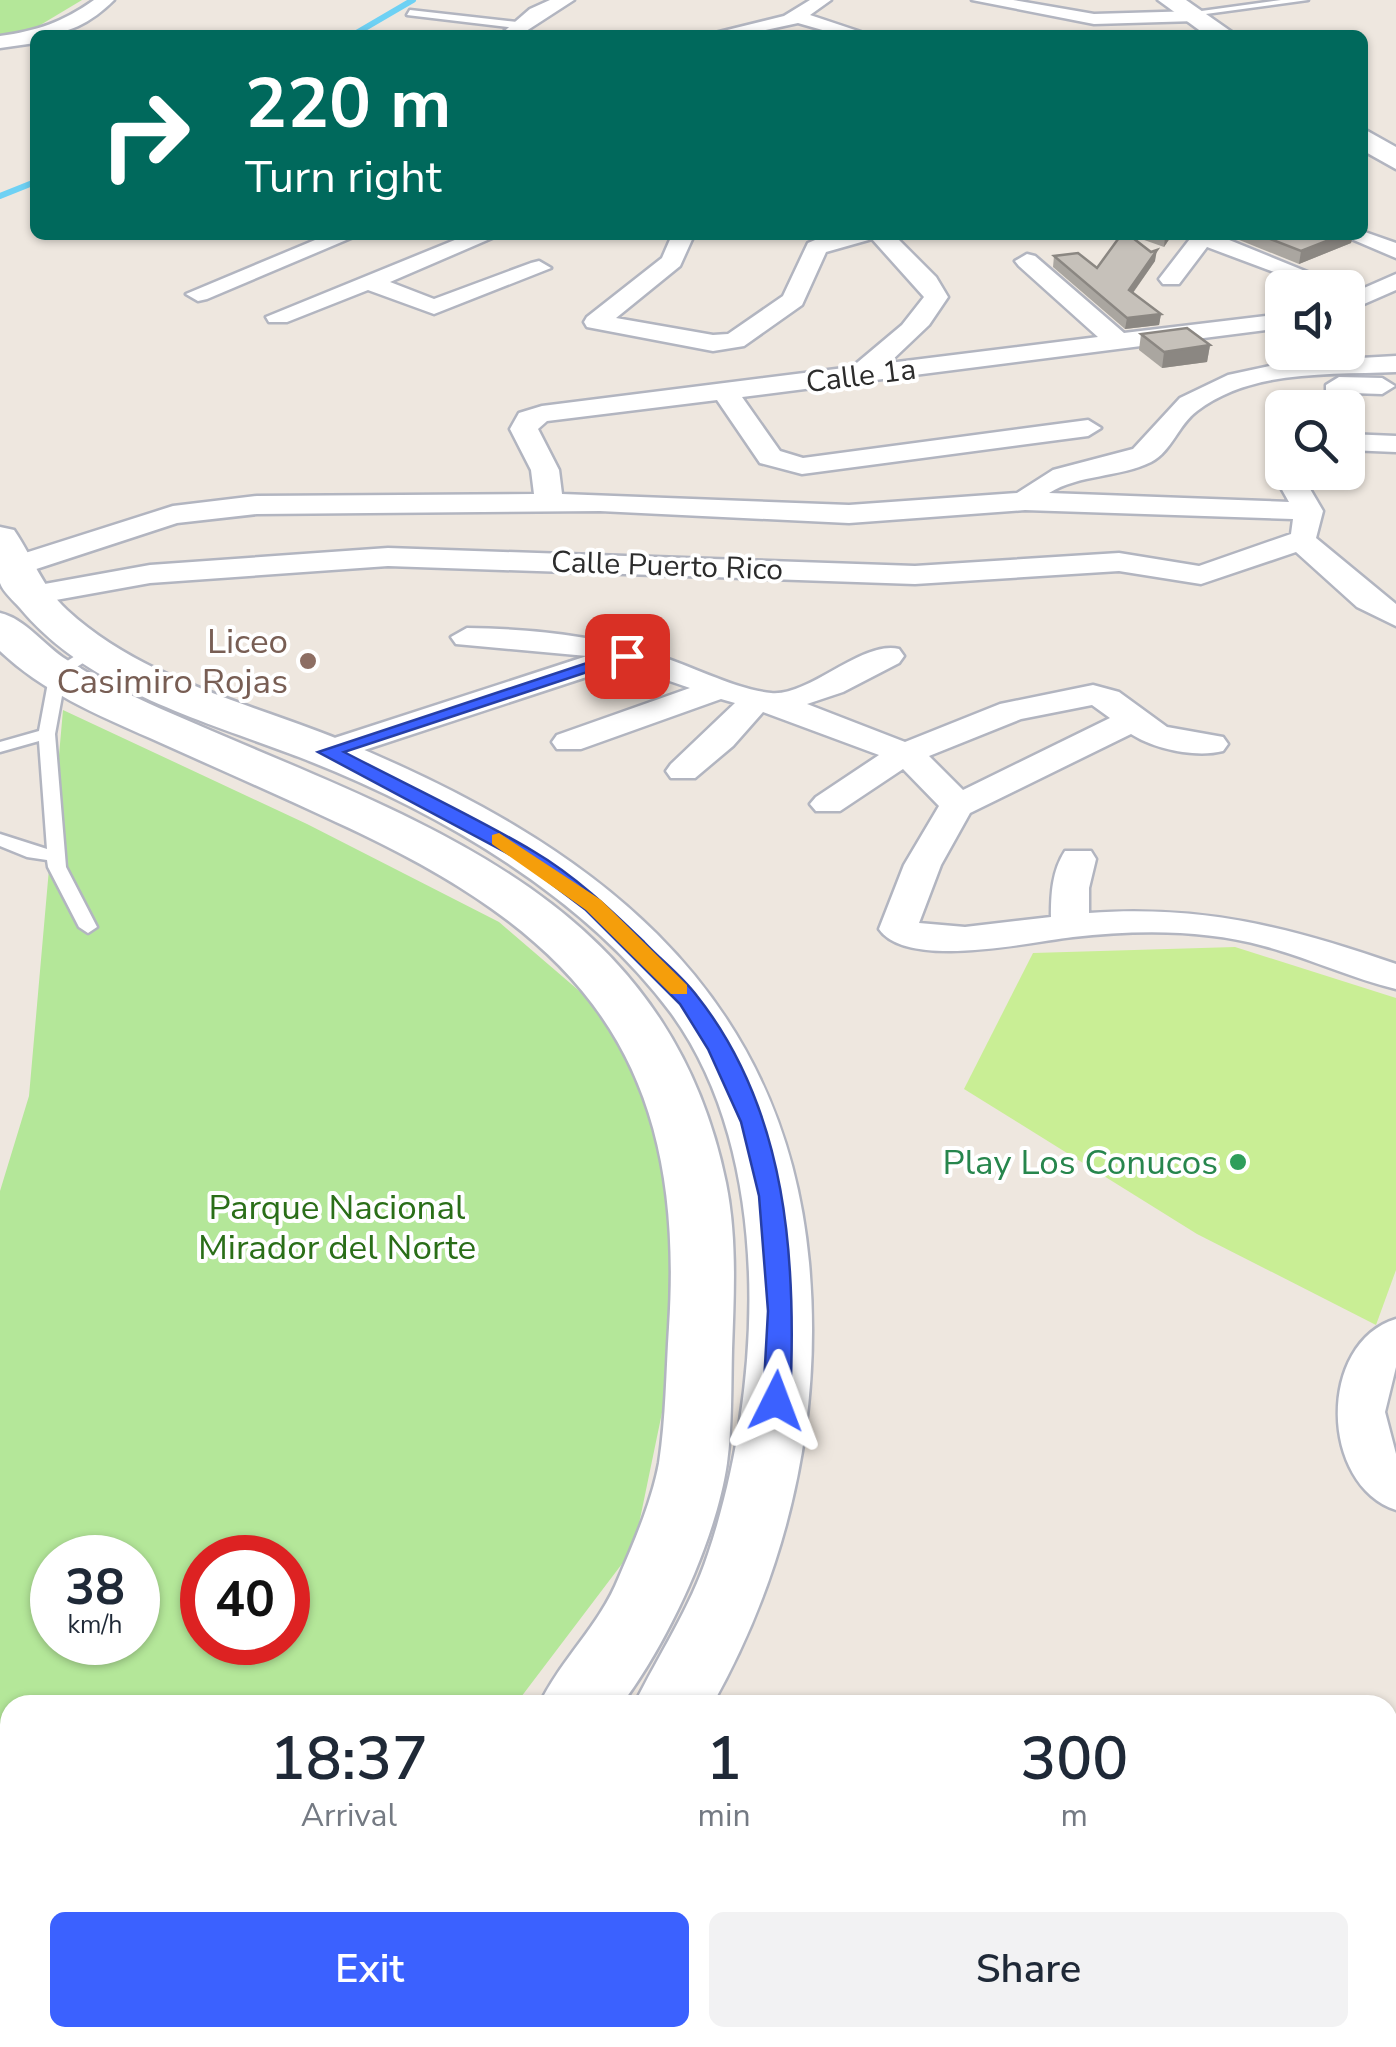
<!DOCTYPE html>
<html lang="en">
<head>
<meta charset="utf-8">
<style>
  body { margin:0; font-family:"Nunito Sans",sans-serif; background:#f2f2f3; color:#1f2937; height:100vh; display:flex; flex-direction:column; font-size:38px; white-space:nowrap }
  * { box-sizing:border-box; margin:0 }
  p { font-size:32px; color:#747a83 }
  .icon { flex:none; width:55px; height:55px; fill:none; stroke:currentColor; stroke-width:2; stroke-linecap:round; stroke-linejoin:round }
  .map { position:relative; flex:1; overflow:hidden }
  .panel { position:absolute; left:0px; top:1695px; width:1398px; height:352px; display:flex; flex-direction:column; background:#fff; border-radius:30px 30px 0 0; box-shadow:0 2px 8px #0004 }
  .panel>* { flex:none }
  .guide { position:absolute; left:30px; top:30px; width:1338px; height:210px; border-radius:15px; box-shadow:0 2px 8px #0004; background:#00695c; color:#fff; overflow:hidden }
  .fabs { position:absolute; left:1265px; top:270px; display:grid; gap:20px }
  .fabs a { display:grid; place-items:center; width:100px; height:100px; border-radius:15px; background:#fff; box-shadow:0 2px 8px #0004; font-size:50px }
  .speed { position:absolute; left:30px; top:1535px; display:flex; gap:20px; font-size:50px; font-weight:700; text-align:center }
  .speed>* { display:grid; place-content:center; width:130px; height:130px; border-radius:50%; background:#fff; box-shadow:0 2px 8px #0004; line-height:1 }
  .speed small { font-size:25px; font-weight:400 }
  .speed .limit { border:15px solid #d22; background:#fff; color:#111 }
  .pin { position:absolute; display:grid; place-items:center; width:85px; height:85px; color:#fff; margin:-42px; border-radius:20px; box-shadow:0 5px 15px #0006 }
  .me { position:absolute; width:110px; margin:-55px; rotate:3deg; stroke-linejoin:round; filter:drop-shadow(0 0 8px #0008) }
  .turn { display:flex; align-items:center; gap:35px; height:210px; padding:0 50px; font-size:45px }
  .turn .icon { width:130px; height:130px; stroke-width:2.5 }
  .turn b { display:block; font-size:70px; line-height:85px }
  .eta { display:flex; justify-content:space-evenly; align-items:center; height:170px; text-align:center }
  .eta b { font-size:60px; font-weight:600; line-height:70px }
  .primary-button { display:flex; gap:20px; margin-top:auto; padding:20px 50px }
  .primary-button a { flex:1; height:115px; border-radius:15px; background:#3b61ff; color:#fff; font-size:40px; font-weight:600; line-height:115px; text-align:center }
  .primary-button a+a { background:#f2f2f3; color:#1f2937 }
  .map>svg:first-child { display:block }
  .green { fill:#b4e799; fill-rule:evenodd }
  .pitch { fill:#c9ee95 }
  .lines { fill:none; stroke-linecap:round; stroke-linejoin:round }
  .stream { stroke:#6ed1f4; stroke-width:6 }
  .lane-casing { stroke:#b2b5c0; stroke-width:5 }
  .street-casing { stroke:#b2b5c0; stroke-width:5 }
  .secondary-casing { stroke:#b2b5c0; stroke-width:5 }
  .lane { fill:#fff; fill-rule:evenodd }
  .street { fill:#fff; fill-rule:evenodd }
  .secondary { fill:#fff; fill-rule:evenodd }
  .wall { fill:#aaa6a0 }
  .shaded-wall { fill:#8b8782 }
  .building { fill:#c6c1ba; stroke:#8b8782; stroke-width:2.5 }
  .route { fill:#3b61ff; stroke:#263fa6; stroke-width:2.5 }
  .slow { fill:#f59e0b }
  .education-dot { fill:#8d6e63; stroke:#fff; stroke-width:4 }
  .leisure-dot { fill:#2e9e5b; stroke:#fff; stroke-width:4 }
  .labels { text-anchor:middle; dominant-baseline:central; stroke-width:8; stroke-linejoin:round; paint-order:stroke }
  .far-street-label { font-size:30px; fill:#2c2c2c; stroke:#fff }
  .education-label { font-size:35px; fill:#785e54; stroke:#fff; text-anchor:end }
  .leisure-label { font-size:35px; fill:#27864d; stroke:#fff; text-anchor:end }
  .park-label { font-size:35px; fill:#2a6e18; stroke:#fff }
</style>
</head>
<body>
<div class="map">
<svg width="1396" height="2047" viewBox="0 0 1396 2047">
  <rect width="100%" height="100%" fill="#eee7df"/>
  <g class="green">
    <polygon points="0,0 82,0 27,33 0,35"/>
    <path d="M63 710 307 824 499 922 605 1013 684 1189 670 1374 634 1548 515 1705H10V2038H263L256 2047H0V1191L29 1096ZM52 1558H138V1642H52ZM202 1558H288V1642H202Z"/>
  </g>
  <polygon class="pitch" points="1235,947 1396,998 1396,1270 1376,1325 1197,1234 964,1089 1033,953"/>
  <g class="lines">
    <g class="stream">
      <polyline points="353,35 413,0"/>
      <polyline points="0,196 35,182"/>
    </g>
    <g class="lane-casing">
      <g id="lane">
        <polygon points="1281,0 1308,0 1191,16 1187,13"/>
        <polygon points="410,10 517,22 522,25 517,28 407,15"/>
        <polygon points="94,644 102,649 100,652 66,674 55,734 66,867 97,927 88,933 79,927 48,867 47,860 27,857 0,846 0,834 47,849 39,741 0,752 0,742 39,731 50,672"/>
      </g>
    </g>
    <g class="street-casing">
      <g id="street">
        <path d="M94 0H114C91 23 67 35 35 35V43L0 48V36C37 31 63 22 94 0Z"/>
        <polygon points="550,0 574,0 520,35 500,35 530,9"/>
        <polygon points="810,0 831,0 810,15 870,35 840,35 798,23 743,35 707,35 784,16"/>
        <polygon points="972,0 1013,0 1094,14 1196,11 1205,16 1196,21 1094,24"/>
        <polygon points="1362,231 1396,243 1396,258 1342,235 1362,235"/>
        <polygon points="327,235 358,235 207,299 198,301 186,294"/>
        <polygon points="467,235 499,235 390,282 434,299 531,263 539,261 551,268 434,314 368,290 287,322 269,322 266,317"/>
        <path d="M672 235H694L680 266 616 318 713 335 728 334 783 296 808 243 827 235H894L936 277 948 297 929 325 889 363 1098 337 1019 266 1015 261 1027 254 1035 256 1124 333 1282 314V328L742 397 780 451 803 458 1088 420 1101 428 1088 436 802 474 760 463 717 400 547 421 538 429 559 470 562 494 849 505 1017 493 1053 470 1133 449 1180 398 1228 375 1289 362 1396 356V372C1330 375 1252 369 1197 411 1178 425 1172 451 1151 462 1118 478 1080 474 1049 493L1289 502 1272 472 1282 464V472H1300L1323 511 1316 538 1396 604V626L1357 607 1296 552 1201 584 1119 571 915 584 388 566 150 583 28 605 13 596 28 587 150 565 388 548 915 566 1119 553 1199 566 1291 534 1293 519 1025 510 849 523 600 511 257 514 177 523 21 574 0 575V561L173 506 257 496 534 494 531 470 510 429 519 413 542 406 852 367 902 325 924 297 872 239 826 252 802 305 744 346 713 351 587 327 584 322 587 317 662 258Z"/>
        <polygon points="1193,235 1217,235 1310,273 1298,280 1290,278 1207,247 1179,284 1163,284 1159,279"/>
        <polygon points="1396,274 1396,290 1348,311 1348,295"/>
        <polygon points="1339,377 1382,378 1395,386 1382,394 1352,393 1348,414 1348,408 1326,408 1326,385"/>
        <polygon points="1348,434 1396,436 1396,452 1348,450"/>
        <path d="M467 628C533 629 593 635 656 655 692 666 734 689 771 693 809 697 862 640 899 649L904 656 899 663 843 692 807 704 905 742 1000 704 1093 685 1119 692 1167 727 1223 737 1228 744 1223 751C1196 758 1154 749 1131 734L970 813 941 865 919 923 965 927 1051 917C1051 894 1052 871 1065 851H1091L1096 859 1089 888V913C1202 905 1290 927 1396 964V989C1351 978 1309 958 1264 946 1203 929 1135 930 1073 937 1030 942 907 970 879 929L904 865 939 806 903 769 840 811H816L810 804 816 797 879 755 763 712 733 746 695 778H671L666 771 671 764 735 703 721 699 581 749H557L552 742 557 735 690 688 623 665 340 758H316L311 751 316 744 587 656 456 644 451 637ZM1092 705 1110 718 963 790 929 756 1021 719Z"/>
        <path d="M1396 1319V1367L1385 1412 1396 1454V1510C1320 1485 1317 1343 1396 1319Z"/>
      </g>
    </g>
    <g class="secondary-casing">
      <g id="secondary">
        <polygon points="1158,0 1186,0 1236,35 1206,35"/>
        <polygon points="1362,128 1396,147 1396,169 1362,150"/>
        <path d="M0 527 14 530C33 558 42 587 67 610 143 680 250 703 343 741 585 841 784 983 809 1263 823 1418 788 1570 712 1705H634C659 1654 690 1609 708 1554 762 1394 776 1157 671 1013 583 894 434 809 299 757 202 720 88 690 20 608 14 601 3 592 0 583 0 568 0 543 0 527Z"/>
        <path d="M0 613C26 619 44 646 67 660 101 682 138 699 175 715 413 820 667 893 726 1183 737 1237 734 1294 732 1349 731 1387 732 1426 727 1463 716 1540 667 1644 621 1705H539C561 1659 600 1625 619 1577 634 1542 652 1501 659 1463 666 1418 666 1372 669 1327 687 1053 575 931 336 822 274 793 212 766 150 738 97 715 42 691 0 651Z"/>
        <polygon points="325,2038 411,2038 407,2047 321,2047"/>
        <polygon points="425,2038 511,2038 507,2047 421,2047"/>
      </g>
    </g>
    <use href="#lane" class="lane"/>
    <use href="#street" class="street"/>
    <use href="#secondary" class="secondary"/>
  </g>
  <g class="wall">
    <polygon points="1130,235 1172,235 1164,247"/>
    <polygon points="1227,235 1353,235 1351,243 1299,264"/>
    <polygon points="1054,256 1097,268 1155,261 1133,293 1161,314 1159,325 1125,329 1053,267"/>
    <polygon points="1141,334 1210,345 1207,362 1162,368 1139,350"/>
  </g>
  <g class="shaded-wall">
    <polygon points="1166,235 1172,235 1164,247 1165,237"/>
    <polygon points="1342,235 1353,235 1351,243 1299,264 1301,251"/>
    <polygon points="1157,250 1155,261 1127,301 1129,290"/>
    <polygon points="1161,314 1159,325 1125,329 1127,318"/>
    <polygon points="1210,345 1207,362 1162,368 1164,352"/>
  </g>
  <g class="building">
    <polygon points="1121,235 1129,235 1151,252 1157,250 1129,290 1161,314 1127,318 1054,256 1078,253 1097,268"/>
    <polygon points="1260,235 1342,235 1301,251"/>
    <polygon points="1187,328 1210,345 1164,352 1141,334"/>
  </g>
  <path class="route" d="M620 652 636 656 344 752C407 785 472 815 533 851 574 875 610 909 644 942 661 960 682 976 697 996 788 1111 797 1261 790 1401L776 1411 763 1401 768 1311 759 1196 741 1122 708 1049 680 1004 586 910 520 860 318 752Z"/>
  <polygon class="slow" points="499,833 601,900 687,985 687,994 671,994 586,910 492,844 492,835"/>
  <circle class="education-dot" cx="308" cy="661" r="10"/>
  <circle class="leisure-dot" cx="1238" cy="1162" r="10"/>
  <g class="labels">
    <g class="far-street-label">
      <text transform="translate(861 376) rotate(-7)">Calle 1a</text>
      <text transform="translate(667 566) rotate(2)">Calle Puerto Rico</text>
    </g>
    <g class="education-label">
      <text x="288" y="641">Liceo<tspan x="288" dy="40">Casimiro Rojas</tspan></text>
    </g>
    <g class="leisure-label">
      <text x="1218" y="1162">Play Los Conucos</text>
    </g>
    <g class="park-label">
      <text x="337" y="1207">Parque Nacional<tspan x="337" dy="40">Mirador del Norte</tspan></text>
    </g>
  </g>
</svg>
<div class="fabs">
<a><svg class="icon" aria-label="sound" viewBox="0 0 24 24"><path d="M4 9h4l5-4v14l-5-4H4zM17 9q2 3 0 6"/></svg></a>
<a><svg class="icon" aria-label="search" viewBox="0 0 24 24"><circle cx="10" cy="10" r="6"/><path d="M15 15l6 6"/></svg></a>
</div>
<div class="speed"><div>38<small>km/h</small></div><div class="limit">40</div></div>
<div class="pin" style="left:627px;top:656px;background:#d93025"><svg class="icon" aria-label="arrive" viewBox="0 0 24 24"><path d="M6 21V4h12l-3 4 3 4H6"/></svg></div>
<svg class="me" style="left:776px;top:1401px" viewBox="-20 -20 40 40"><path d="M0-17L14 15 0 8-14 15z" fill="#3b61ff" stroke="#fff" stroke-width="4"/></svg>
<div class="guide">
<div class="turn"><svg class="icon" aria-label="right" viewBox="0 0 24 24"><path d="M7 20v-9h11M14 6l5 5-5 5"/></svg><div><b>220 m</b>Turn right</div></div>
</div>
<section class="panel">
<div class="eta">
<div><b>18:37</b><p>Arrival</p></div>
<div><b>1</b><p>min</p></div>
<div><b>300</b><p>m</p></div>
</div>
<div class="primary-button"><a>Exit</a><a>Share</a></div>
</section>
</div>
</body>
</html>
